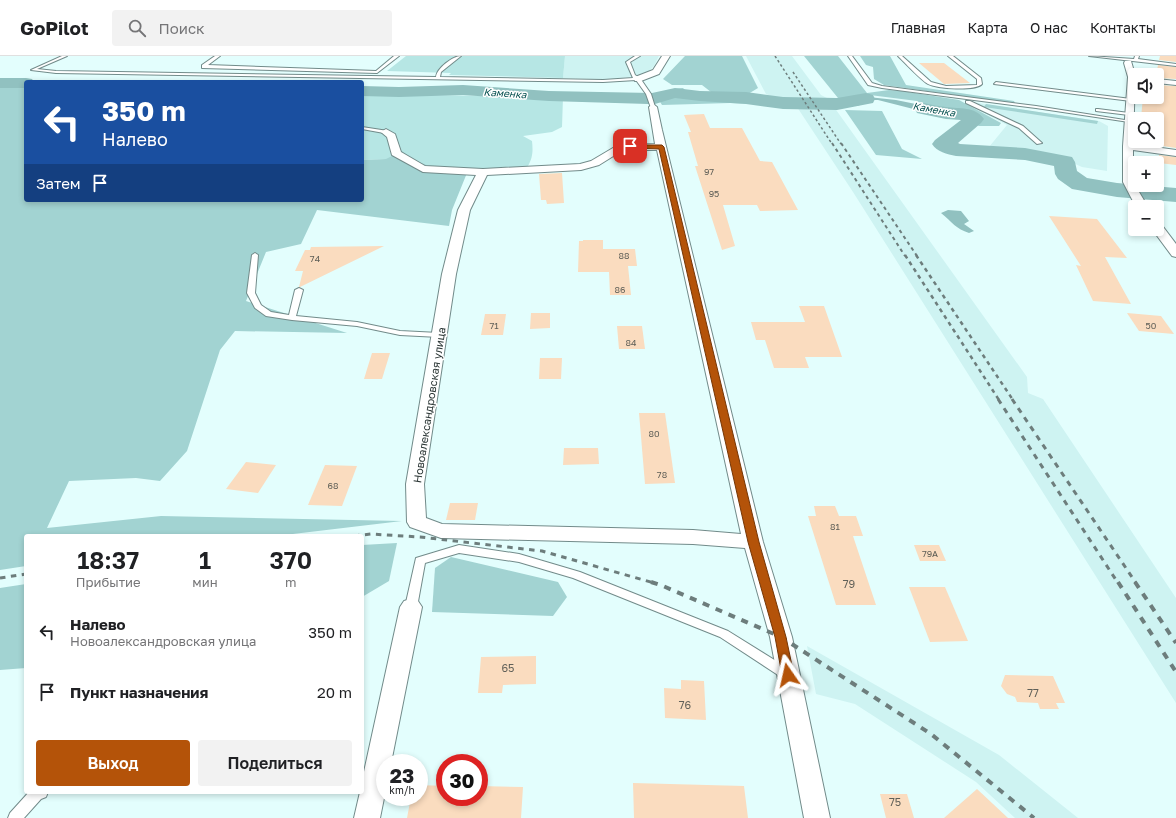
<!DOCTYPE html>
<html lang="ru">
<head>
<meta charset="utf-8">
<style>
  body { margin:0; font-family:"Golos Text",sans-serif; background:#f2f2f2; color:#202124; height:100vh; display:flex; flex-direction:column; font-size:15px; white-space:nowrap }
  * { box-sizing:border-box; margin:0 }
  p { font-size:13px; color:#757577 }
  .icon { flex:none; width:22px; height:22px; fill:none; stroke:currentColor; stroke-width:2; stroke-linecap:round; stroke-linejoin:round }
  .map { position:relative; flex:1; overflow:hidden }
  .panel { position:absolute; left:24px; top:478px; width:340px; height:260px; display:flex; flex-direction:column; background:#fff; border-radius:4px; box-shadow:0 2px 6px #0003 }
  .panel>* { flex:none }
  .hud { position:absolute; left:24px; top:24px; width:340px; height:122px; border-radius:4px; box-shadow:0 2px 6px #0003; background:#1a4fa0; color:#fff; overflow:hidden }
  .fabs { position:absolute; left:1128px; top:12px; display:grid; gap:8px }
  .fabs a { display:grid; place-items:center; width:36px; height:36px; border-radius:4px; background:#fff; box-shadow:0 2px 6px #0003; font-size:20px }
  .speed { position:absolute; left:376px; top:698px; display:flex; gap:8px; font-size:20px; font-weight:700; text-align:center }
  .speed>* { display:grid; place-content:center; width:52px; height:52px; border-radius:50%; background:#fff; box-shadow:0 2px 6px #0003; line-height:1 }
  .speed small { font-size:10px; font-weight:400 }
  .speed .limit { border:6px solid #d22; background:#fff; color:#111 }
  .pin { position:absolute; display:grid; place-items:center; width:34px; height:34px; color:#fff; margin:-17px; border-radius:8px; box-shadow:0 2px 6px #0006 }
  .me { position:absolute; width:44px; margin:-22px; rotate:349deg; stroke-linejoin:round; filter:drop-shadow(0 0 3px #0008) }
  .turn { display:flex; align-items:center; gap:14px; height:84px; padding:0 12px; font-size:18px }
  .turn .icon { width:52px; height:52px; stroke-width:2.5 }
  .turn b { display:block; font-size:28px; line-height:34px }
  .then { display:flex; align-items:center; height:38px; padding:0 12px; background:#0003; gap:8px; font-size:15px }
  .eta { display:flex; justify-content:space-evenly; align-items:center; height:68px; text-align:center }
  .eta b { font-size:24px; font-weight:600; line-height:28px }
  .action { display:flex; gap:8px; margin-top:auto; padding:8px 12px }
  .action a { flex:1; height:46px; border-radius:4px; background:#b45309; color:#fff; font-size:16px; font-weight:600; line-height:46px; text-align:center }
  .action a+a { background:#f2f2f2; color:#202124 }
  ul { padding:0; list-style:none }
  li { display:flex; align-items:center; gap:12px; height:60px; padding:0 12px }
  li div { flex:1 }
  li b { display:block; font-size:15px }
  li em { font-style:normal }
  header { display:flex; align-items:center; gap:24px; box-sizing:border-box; height:56px; padding:0 20px; background:#fff; border-bottom:1px solid #e0e0e0 }
  header strong { font-size:19px }
  nav { display:flex; gap:22px; margin-inline-start:auto; font-size:14px }
  .search { width:280px; height:36px; background:#f2f2f2; display:flex; align-items:center; gap:10px; box-sizing:border-box; padding:0 14px; border-radius:4px; color:#757577; font-size:15px }
  .map>svg:first-child { display:block }
  .built { fill:#cef3f2 }
  .green { fill:#b6e6e4 }
  .forest { fill:#a2d3d2 }
  .water { fill:#91c1c0 }
  .lines { fill:none; stroke-linecap:round; stroke-linejoin:round }
  .river { fill:#91c1c0; fill-rule:evenodd }
  .building { fill:#fadcbf }
  .service-casing { stroke:#728b8a; stroke-width:2 }
  .minor-casing { stroke:#728b8a; stroke-width:2 }
  .service { fill:#fff; fill-rule:evenodd }
  .minor { fill:#fff; fill-rule:evenodd }
  .rail-far4 { stroke:#6d7d7c; stroke-width:1.5; stroke-dasharray:2.5 2.5; stroke-linecap:butt }
  .rail-far3 { stroke:#6d7d7c; stroke-width:2; stroke-dasharray:3.5 3.5; stroke-linecap:butt }
  .rail-far2 { stroke:#6d7d7c; stroke-width:2.5; stroke-dasharray:4 4; stroke-linecap:butt }
  .rail-far1 { stroke:#6d7d7c; stroke-width:3; stroke-dasharray:5.5 5.5; stroke-linecap:butt }
  .rail { stroke:#6d7d7c; stroke-width:4; stroke-dasharray:7 7; stroke-linecap:butt }
  .route { fill:#b45309; stroke:#753606 }
  .labels { text-anchor:middle; dominant-baseline:central; stroke-width:3; stroke-linejoin:round; paint-order:stroke }
  .number-label { font-size:9px; fill:#606058 }
  .far-water-label { font-size:10px; font-style:italic; fill:#024e4d; stroke:#fff }
  .street-label { font-size:11px; fill:#2c3736; stroke:#fff }
  .near-number-label { font-size:11px; fill:#606058 }
</style>
</head>
<body>
<header>
<strong>GoPilot</strong>
<div class="search"><svg class="icon" aria-label="search" viewBox="0 0 24 24"><circle cx="10" cy="10" r="6"/><path d="M15 15l6 6"/></svg>Поиск</div>
<nav><a>Главная</a><a>Карта</a><a>О нас</a><a>Контакты</a></nav>
</header>
<div class="map">
<svg width="1176" height="762" viewBox="0 0 1176 762">
  <rect width="100%" height="100%" fill="#e3fefd"/>
  <g class="built">
    <polygon points="565,0 659,0 654,10 646,18 616,23 591,23 563,22"/>
    <polygon points="746,0 792,0 821,39 831,44 834,51 1027,321 1028,337 1043,343 1176,542 1176,647 853,136 797,51 766,38"/>
    <polygon points="978,47 1099,65 1108,70 1107,115 1082,111 1064,103 989,91 1007,69 966,48"/>
    <polygon points="807,590 999,699 1078,762 1015,762 976,726 855,648 816,638"/>
  </g>
  <g class="green">
    <polygon points="406,0 565,0 563,22 449,19 451,17 387,15"/>
    <polygon points="70,25 220,26 238,26 63,26"/>
    <path d="M362 38 563 41 562 71 552 76 523 80 532 85C533 95 533 101 528 110L522 112H433L386 103 362 104Z"/>
  </g>
  <g class="forest">
    <polygon points="685,0 742,0 758,32 748,38 726,40 723,41 747,47 760,48 730,47 662,49 659,44 662,41 667,40 664,36 674,35 673,33 683,32 685,34 684,35 698,38 711,36 702,29 672,29 663,23"/>
    <polygon points="804,0 838,0 867,37 889,34 902,35 959,44 1001,67 999,70 979,70 956,60 929,53 917,45 862,38 851,42 838,42"/>
    <polygon points="860,0 890,0 906,29 1014,45 1015,47 1011,47 884,29 874,23 873,11 866,9"/>
    <path d="M0 31H26V144H362V104L386 103 402 95C426 114 440 112 469 112L452 154 449 170 317 154 301 188 266 196 246 245 347 277 235 275 220 294 187 395 160 425 136 422 69 425 47 472 161 460 402 465 276 480H26V510L0 514Z"/>
    <polygon points="986,48 1098,65 1097,68 984,51"/>
    <polygon points="845,54 882,55 902,93 922,103 876,99"/>
    <polygon points="397,487 389,525 362,541 362,489"/>
    <polygon points="451,501 558,526 567,541 553,560 432,556 435,512"/>
    <polygon points="26,528 26,612 0,614 0,532"/>
  </g>
  <g class="water">
    <polygon points="732,40 808,46 811,48 795,50 747,47 723,41"/>
    <polygon points="868,41 896,44 965,58 974,63 933,58 878,44 867,44 869,46 857,50 817,49 817,46 853,45"/>
    <path d="M948 154 961 155 969 165 964 168 974 175 969 177C956 173 952 166 941 157Z"/>
  </g>
  <g class="lines">
    <g class="river">
      <polygon points="0,22 26,22 32,23 34,26 26,26 26,32 0,32"/>
      <polygon points="463,29 549,35 652,37 675,32 700,35 746,36 783,41 837,42 866,37 873,39 875,43 873,47 837,54 783,53 746,48 700,45 675,42 655,48 648,48 549,45 463,39 399,41 362,40 362,30 399,31"/>
      <path d="M924 47C931 49 939 50 946 51 959 53 975 50 984 63L981 67 958 87 960 88 1025 92 1072 101 1075 106 1077 115 1087 122 1117 127 1176 132V146L1117 141 1072 133 1058 123 1055 118 1054 110 1025 104 956 100C947 98 937 96 932 88L935 84 961 64 946 63 917 57 915 53 917 49Z"/>
    </g>
  </g>
  <g class="building">
    <polygon points="1160,0 1176,0 1176,6 1159,4"/>
    <polygon points="919,7 944,7 970,27 944,28"/>
    <polygon points="1158,9 1176,11 1176,23 1157,22 1156,19"/>
    <polygon points="1157,29 1176,30 1176,92 1149,88 1149,85 1157,85 1157,63 1141,62 1143,41 1157,41"/>
    <polygon points="704,58 710,72 742,72 760,105 772,106 798,154 760,155 757,149 723,149 735,190 722,194 695,110 698,110 688,76 691,76 684,59"/>
    <polygon points="1159,99 1176,101 1176,109 1159,107"/>
    <polygon points="562,117 564,147 547,148 546,144 541,144 539,118"/>
    <polygon points="1049,160 1097,163 1127,202 1105,201 1131,248 1093,245 1076,209 1081,210"/>
    <polygon points="583,184 603,184 603,193 635,193 637,210 628,210 631,239 610,239 609,216 578,216 579,185 583,185"/>
    <polygon points="384,190 300,231 299,231 303,215 295,215 305,194 310,194 311,191"/>
    <polygon points="799,250 824,250 842,301 805,301 809,312 774,312 765,284 756,284 751,266 805,266"/>
    <polygon points="531,257 550,257 550,272 530,273"/>
    <polygon points="1127,257 1161,260 1174,278 1139,275"/>
    <polygon points="485,258 506,258 503,279 481,279"/>
    <polygon points="617,270 642,270 645,293 619,293"/>
    <polygon points="372,297 390,297 382,323 364,323"/>
    <polygon points="540,302 562,302 561,323 539,323"/>
    <polygon points="639,357 665,357 675,427 645,428"/>
    <polygon points="564,392 598,392 599,408 563,409"/>
    <polygon points="246,406 276,409 258,437 226,433"/>
    <polygon points="325,409 357,410 342,450 308,449"/>
    <polygon points="450,447 478,447 475,464 446,464"/>
    <polygon points="814,450 835,450 839,460 856,460 863,480 853,480 876,549 836,549 808,460 816,460"/>
    <polygon points="914,489 939,489 946,505 920,505"/>
    <polygon points="909,531 945,531 968,585 930,586"/>
    <polygon points="536,600 536,628 503,629 502,637 478,637 481,601"/>
    <polygon points="1005,619 1053,620 1065,647 1056,647 1059,653 1040,653 1038,647 1017,646 1015,641 1007,638 1001,630"/>
    <polygon points="681,624 704,625 706,664 665,662 664,632 681,633"/>
    <polygon points="633,727 744,730 748,762 634,762"/>
    <polygon points="419,729 445,730 445,741 479,741 479,730 523,731 521,762 407,762 411,741 419,741"/>
    <polygon points="977,733 1008,762 944,762"/>
    <polygon points="880,738 907,738 914,762 886,762"/>
  </g>
  <g class="lines">
    <g class="service-casing">
      <g id="service">
        <path d="M62 0H67L37 13 56 15 436 21C437 12 453 0 461 0L441 16 440 21 603 24 633 22 626 6 635 0H640L630 6 635 19 640 22 651 38 655 51 651 52 646 38 636 24 603 26 56 17 31 14Z"/>
        <polygon points="215,0 220,0 208,9 376,15 394,0 399,0 377,17 202,12 202,9"/>
        <polygon points="848,0 852,0 872,27 882,30 1036,50 1131,65 1129,66 1036,52 882,32 868,29"/>
        <path d="M898 0H902L931 26 946 30 977 29V23L948 0H953L981 22 982 28C976 35 937 33 928 28 921 24 904 6 898 0Z"/>
        <polygon points="1089,0 1134,3 1135,0 1139,0 1138,3 1176,8 1176,10"/>
        <polygon points="996,26 1131,43 1133,44 1131,45 994,28"/>
        <polygon points="966,45 970,45 1023,70 1042,87 1037,88 1019,72 966,47"/>
        <polygon points="1098,53 1129,57 1131,58 1129,59 1096,55 1096,53"/>
        <polygon points="362,71 388,75 394,80 391,82 384,77 362,73"/>
        <polygon points="255,197 258,199 255,237 261,249 271,256 289,259 295,234 299,232 303,234 296,260 357,266 400,275 439,277 443,279 439,281 400,279 357,270 292,264 266,260 255,252 247,237 252,199"/>
        <polygon points="459,489 519,498 580,516 728,575 789,613 791,617 789,621 785,622 781,621 720,581 573,522 519,506 459,497 425,507 417,551 415,554 411,555 407,554 405,551 416,502"/>
        <polygon points="29,736 48,736 46,741 41,743 24,762 8,762 10,757"/>
      </g>
    </g>
    <g class="minor-casing">
      <g id="minor">
        <polygon points="662,0 670,0 659,18 641,25 635,25 634,23 635,21 653,14"/>
        <polygon points="1125,5 1131,5 1135,19 1133,88 1176,94 1176,100 1133,94 1133,126 1148,151 1136,151 1123,126 1123,90 1128,21 1124,7"/>
        <polygon points="1157,23 1176,25 1176,29 1157,27"/>
        <path d="M653 48 657 51 662 74 763 486 792 581 830 762H804L770 581 745 492 693 488 441 482 410 471 407 466 406 428 442 218 458 154 476 119 423 116 392 99 387 81 381 76 386 73 395 78 401 96 425 110 483 113 580 108 591 105 618 89 655 88 649 51ZM623 94H657L741 478 693 474 442 468 426 462 424 428 456 218 470 154 487 119 581 114 599 109Z"/>
        <polygon points="1157,167 1161,168 1176,188 1176,201 1172,200 1152,173 1157,173"/>
        <polygon points="411,543 418,545 422,551 391,707 385,707 385,737 380,762 354,762 360,736 362,736 362,725 400,551 404,545"/>
      </g>
    </g>
    <use href="#service" class="service"/>
    <use href="#minor" class="minor"/>
    <g class="rail-far4">
      <polyline points="775,0 832,88"/>
      <polyline points="793,16 841,88"/>
    </g>
    <g class="rail-far3">
      <polyline points="832,87 905,200"/>
      <polyline points="841,87 917,200"/>
    </g>
    <g class="rail-far2">
      <polyline points="905,199 999,344"/>
      <polyline points="916,199 1013,344"/>
    </g>
    <g class="rail-far1">
      <polyline points="998,343 1118,527"/>
      <polyline points="1012,343 1136,527"/>
      <polyline points="354,480 371,478 420,481 542,495 654,527"/>
      <polyline points="0,522 26,518"/>
    </g>
    <g class="rail">
      <polyline points="651,526 663,530 781,581 931,678 1034,762"/>
      <polyline points="1118,526 1176,616"/>
      <polyline points="1135,526 1176,587"/>
    </g>
  </g>
  <polygon class="route" points="630,89 662,89 664,91 759,486 786,581 794,619 793,623 788,624 784,623 782,619 775,581 748,486 659,93 628,92 627,90"/>
  <g class="labels">
    <g class="number-label">
      <text x="709" y="115">97</text>
      <text x="714" y="137">95</text>
      <text x="624" y="199">88</text>
      <text x="315" y="202">74</text>
      <text x="620" y="233">86</text>
      <text x="494" y="269">71</text>
      <text x="1151" y="269">50</text>
      <text x="631" y="286">84</text>
      <text x="654" y="377">80</text>
      <text x="662" y="418">78</text>
      <text x="333" y="429">68</text>
      <text x="835" y="470">81</text>
      <text x="930" y="497">79А</text>
    </g>
    <g class="far-water-label">
      <text transform="translate(505 37) rotate(4)">Каменка</text>
      <text transform="translate(934 53) rotate(10)">Каменка</text>
    </g>
    <g class="street-label">
      <text transform="translate(429 349) rotate(-81)">Новоалександровская улица</text>
    </g>
    <g class="near-number-label">
      <text x="849" y="527">79</text>
      <text x="508" y="611">65</text>
      <text x="1033" y="636">77</text>
      <text x="685" y="648">76</text>
      <text x="895" y="745">75</text>
    </g>
  </g>
</svg>
<div class="fabs">
<a><svg class="icon" aria-label="sound" viewBox="0 0 24 24"><path d="M4 9h4l5-4v14l-5-4H4zM17 9q2 3 0 6"/></svg></a>
<a><svg class="icon" aria-label="search" viewBox="0 0 24 24"><circle cx="10" cy="10" r="6"/><path d="M15 15l6 6"/></svg></a>
<a>+</a>
<a>−</a>
</div>
<div class="speed"><div>23<small>km/h</small></div><div class="limit">30</div></div>
<div class="pin" style="left:630px;top:90px;background:#d93025"><svg class="icon" aria-label="arrive" viewBox="0 0 24 24"><path d="M6 21V4h12l-3 4 3 4H6"/></svg></div>
<svg class="me" style="left:788px;top:619px" viewBox="-20 -20 40 40"><path d="M0-17L14 15 0 8-14 15z" fill="#b45309" stroke="#fff" stroke-width="4"/></svg>
<div class="hud">
<div class="turn"><svg class="icon" aria-label="left" viewBox="0 0 24 24"><path d="M17 20v-9H6M10 6l-5 5 5 5"/></svg><div><b>350 m</b>Налево</div></div>
<div class="then">Затем<svg class="icon" aria-label="arrive" viewBox="0 0 24 24"><path d="M6 21V4h12l-3 4 3 4H6"/></svg></div>
</div>
<section class="panel">
<div class="eta">
<div><b>18:37</b><p>Прибытие</p></div>
<div><b>1</b><p>мин</p></div>
<div><b>370</b><p>m</p></div>
</div>
<ul>
<li><svg class="icon" aria-label="left" viewBox="0 0 24 24"><path d="M17 20v-9H6M10 6l-5 5 5 5"/></svg><div><b>Налево</b><p>Новоалександровская улица</p></div><em>350 m</em></li>
<li><svg class="icon" aria-label="arrive" viewBox="0 0 24 24"><path d="M6 21V4h12l-3 4 3 4H6"/></svg><div><b>Пункт назначения</b></div><em>20 m</em></li>
</ul>
<div class="action"><a>Выход</a><a>Поделиться</a></div>
</section>
</div>
</body>
</html>
